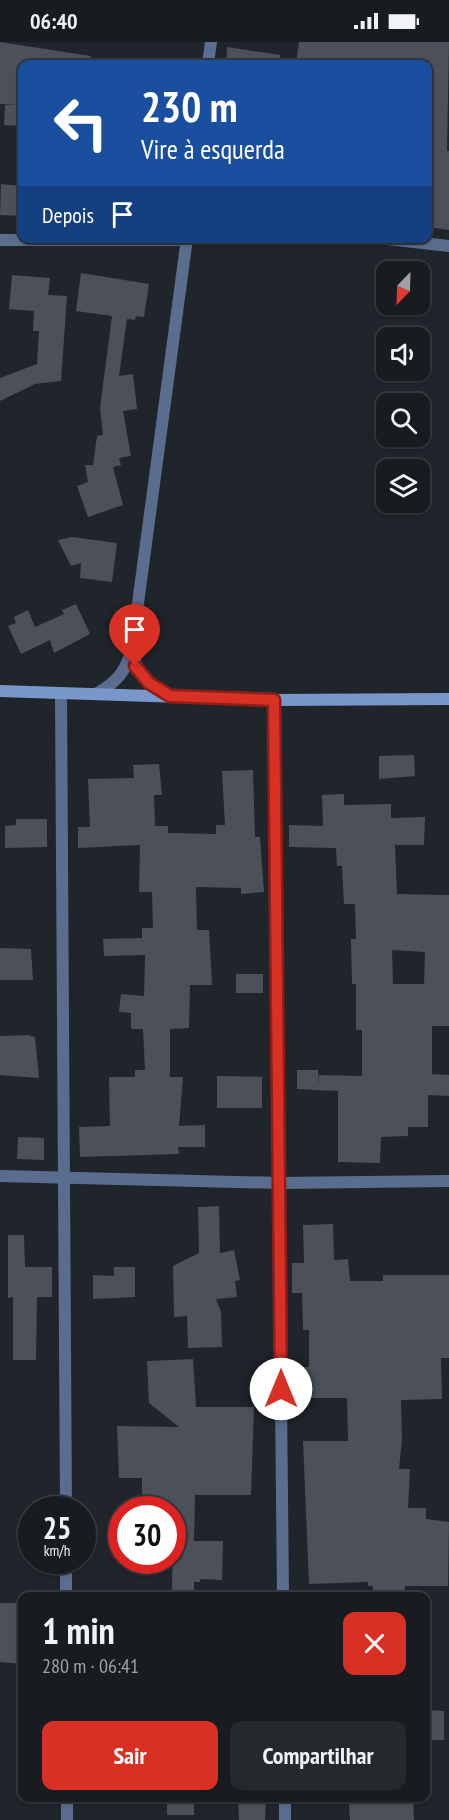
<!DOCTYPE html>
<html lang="pt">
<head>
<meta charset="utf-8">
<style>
  body { margin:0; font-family:"PT Sans Narrow",sans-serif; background:#25282d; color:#f1f3f6; height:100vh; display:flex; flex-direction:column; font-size:22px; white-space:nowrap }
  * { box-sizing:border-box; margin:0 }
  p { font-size:20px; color:#9fa1a5 }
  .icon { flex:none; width:33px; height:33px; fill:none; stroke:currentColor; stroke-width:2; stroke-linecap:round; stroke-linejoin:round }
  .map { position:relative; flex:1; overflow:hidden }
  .panel { position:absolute; left:18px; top:1550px; width:412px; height:210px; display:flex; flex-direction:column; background:#181b20; border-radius:12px; box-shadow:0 2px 4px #0004,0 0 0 2px #36393e }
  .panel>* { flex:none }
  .guide { position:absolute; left:18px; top:18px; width:414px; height:183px; border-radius:12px; box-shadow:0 2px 4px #0004,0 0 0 2px #36393e; background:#1a4fa0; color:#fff; overflow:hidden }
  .needle { width:39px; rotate:203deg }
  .controls { position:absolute; left:376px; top:219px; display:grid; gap:12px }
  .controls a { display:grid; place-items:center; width:54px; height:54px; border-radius:12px; background:#181b20; box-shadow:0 2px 4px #0004,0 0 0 2px #36393e; font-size:30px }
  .speed { position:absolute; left:18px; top:1454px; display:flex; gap:12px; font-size:30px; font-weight:700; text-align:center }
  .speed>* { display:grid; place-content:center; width:78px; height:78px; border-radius:50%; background:#181b20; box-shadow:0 2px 4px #0004,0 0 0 2px #36393e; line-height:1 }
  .speed small { font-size:15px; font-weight:400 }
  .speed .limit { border:9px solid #d22; background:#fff; color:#111 }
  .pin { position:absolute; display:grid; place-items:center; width:51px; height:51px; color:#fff; margin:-62px -26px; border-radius:50% 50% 50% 0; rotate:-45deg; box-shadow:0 0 6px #0007 }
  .pin .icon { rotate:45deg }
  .me { position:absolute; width:66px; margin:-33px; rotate:0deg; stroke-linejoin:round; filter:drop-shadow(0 0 4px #0008) }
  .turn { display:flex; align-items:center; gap:21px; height:126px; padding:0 24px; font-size:27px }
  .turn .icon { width:78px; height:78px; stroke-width:2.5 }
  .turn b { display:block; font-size:42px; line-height:51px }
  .then { display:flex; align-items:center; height:57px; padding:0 24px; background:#0003; gap:12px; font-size:22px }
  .round { display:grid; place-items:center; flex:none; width:63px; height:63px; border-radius:12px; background:#25282d }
  .summary { display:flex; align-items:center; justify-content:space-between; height:102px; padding:0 24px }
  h1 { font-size:36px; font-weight:700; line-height:45px }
  .action { display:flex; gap:12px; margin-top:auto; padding:12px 24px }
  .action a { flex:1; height:69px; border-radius:12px; background:#d93025; color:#fff; font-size:24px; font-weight:700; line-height:69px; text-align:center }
  .action a+a { background:#25282d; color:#f1f3f6 }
  .status { display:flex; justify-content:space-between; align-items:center; height:42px; padding:0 30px; background:#181b20; direction:ltr }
  .status svg { height:16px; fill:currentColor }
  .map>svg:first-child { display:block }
  .building { fill:#4c5159; fill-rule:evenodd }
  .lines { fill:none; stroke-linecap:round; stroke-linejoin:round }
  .street { stroke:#5b6d8f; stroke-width:12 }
  .secondary { stroke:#7a97cc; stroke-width:12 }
  .route-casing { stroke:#8d1f18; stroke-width:15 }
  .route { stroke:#d93025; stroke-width:10 }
</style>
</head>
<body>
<div class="status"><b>06:40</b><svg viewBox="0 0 49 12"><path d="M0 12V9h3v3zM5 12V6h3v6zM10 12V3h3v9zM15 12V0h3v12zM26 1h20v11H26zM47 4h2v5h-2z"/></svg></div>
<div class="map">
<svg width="449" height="1778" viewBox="0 0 449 1778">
  <rect width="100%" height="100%" fill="#20242b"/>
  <g class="building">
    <polygon points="0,0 91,14 90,22 19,22 18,63 0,62"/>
    <polygon points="299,0 449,0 447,109 449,109 449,188 428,185 428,22 296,22"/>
    <polygon points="227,5 280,13 280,22 226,22"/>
    <polygon points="5,63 22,63 22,84 4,83"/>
    <polygon points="1,142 22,144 22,174 0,173"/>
    <polygon points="81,231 149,242 144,275 136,274 135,278 127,277 119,334 133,332 137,367 123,369 131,414 119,416 121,423 113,425 123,463 88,475 77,444 88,440 85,423 93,423 97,394 103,393 100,366 112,274 76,269"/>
    <polygon points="12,233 50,236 48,253 67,254 61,339 35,342 0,359 0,336 37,322 39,289 33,289 34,269 9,267"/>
    <polygon points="72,495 117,501 112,540 80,536 81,521 71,524 58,498"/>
    <polygon points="76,562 90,592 54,611 50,598 21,612 8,584 16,581 14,575 28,568 35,585 64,572 62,568"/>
    <polygon points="414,713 415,734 379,737 379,714"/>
    <polygon points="159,722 162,753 154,753 155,784 168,784 168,791 216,792 216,783 225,783 222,729 253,728 255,795 260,795 264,850 241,852 241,846 196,845 197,888 209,888 212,943 190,943 189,986 170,987 170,1035 183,1035 179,1084 205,1083 205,1105 178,1105 179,1112 80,1115 79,1085 110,1084 109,1035 135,1035 135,1028 145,1028 143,987 131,987 131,971 119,970 121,952 144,954 145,913 104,914 103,897 142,896 142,886 153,886 152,850 139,850 140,803 78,806 78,785 90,785 88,737 134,736 133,723"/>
    <path d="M344 752V763L391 762V776L425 775 424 803H395L397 852 449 853V984H432V1032L449 1033V1054L428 1053V1085H408V1094L381 1095 380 1121 338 1120V1049L297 1047V1028H318L319 1045V1033L362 1034V988H356V942H352L351 897H356L355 862H344L342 824H337L336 806 289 805V783L323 784 322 753ZM392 908 425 910 424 942H393Z"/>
    <polygon points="16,777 47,777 47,805 5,806 5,784 16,783"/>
    <polygon points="0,906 31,907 33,938 0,938"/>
    <rect x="236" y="932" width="27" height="19"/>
    <polygon points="28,993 35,995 39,1036 0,1033 0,994"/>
    <polygon points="217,1034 262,1035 262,1066 217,1066"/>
    <polygon points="18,1095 44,1096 44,1118 17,1117"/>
    <polygon points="219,1164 220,1211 234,1208 240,1238 235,1239 237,1255 216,1257 221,1270 222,1305 188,1306 187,1274 174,1275 173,1224 199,1211 198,1165"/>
    <polygon points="333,1182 334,1218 348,1217 350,1239 383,1239 383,1233 449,1233 449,1316 441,1316 442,1357 401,1358 402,1397 399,1427 410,1427 408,1466 426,1466 426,1477 449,1480 448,1544 405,1544 405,1554 373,1554 373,1544 368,1544 368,1540 309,1542 303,1399 348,1399 347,1356 303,1356 302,1325 309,1325 309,1288 303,1288 302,1251 292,1251 292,1221 304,1221 303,1183"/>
    <polygon points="8,1193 24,1193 25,1225 52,1225 52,1255 37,1255 36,1318 13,1318 13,1255 8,1256"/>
    <polygon points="114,1225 135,1225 135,1255 93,1257 93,1233 114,1234"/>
    <polygon points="193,1317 196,1365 254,1365 251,1453 195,1453 194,1499 223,1499 222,1538 200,1537 200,1540 194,1540 194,1554 172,1554 173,1467 149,1467 149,1464 142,1464 142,1436 119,1436 117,1384 179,1385 149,1361 147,1319"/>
    <polygon points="0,1561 22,1561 22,1622 0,1620"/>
    <polygon points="426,1668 444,1669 444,1698 426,1698"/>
    <rect x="167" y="1755" width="27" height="18"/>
    <polygon points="361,1755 413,1755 414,1778 350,1778 349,1762 362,1762"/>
    <polygon points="238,1757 266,1757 265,1778 239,1778"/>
  </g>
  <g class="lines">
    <g class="street">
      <polyline points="208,22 211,0"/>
      <polyline points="378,196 449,204"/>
      <polyline points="0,198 187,198"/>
      <path d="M133 610C136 633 151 642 170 654"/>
      <polyline points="61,652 66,1467"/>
      <path d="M96 652C117 640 126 630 132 606L187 196"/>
      <polyline points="274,658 283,1554"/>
      <polyline points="0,1134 280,1141 449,1139"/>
      <polyline points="66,1518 66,1554"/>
      <polyline points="67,1755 67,1778"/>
      <polyline points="285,1755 285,1778"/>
    </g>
    <polyline class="secondary" points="0,649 274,658 449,657"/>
  </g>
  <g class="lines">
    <g class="route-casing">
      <polyline id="route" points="135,624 149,641 170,654 274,658 281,1347"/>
    </g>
    <use href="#route" class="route"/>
  </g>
</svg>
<div class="controls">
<a><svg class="needle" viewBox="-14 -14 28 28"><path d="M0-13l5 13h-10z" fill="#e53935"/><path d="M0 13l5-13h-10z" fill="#9fa1a5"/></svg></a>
<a><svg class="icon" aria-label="sound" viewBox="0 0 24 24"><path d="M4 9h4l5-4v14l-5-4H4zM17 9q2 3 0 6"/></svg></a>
<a><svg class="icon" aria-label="search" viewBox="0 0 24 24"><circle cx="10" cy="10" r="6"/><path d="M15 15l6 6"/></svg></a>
<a><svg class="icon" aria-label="layers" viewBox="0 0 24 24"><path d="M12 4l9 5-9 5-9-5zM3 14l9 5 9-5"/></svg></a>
</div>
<div class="speed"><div>25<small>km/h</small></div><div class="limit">30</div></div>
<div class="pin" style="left:135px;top:624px;background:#d93025"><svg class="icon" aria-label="arrive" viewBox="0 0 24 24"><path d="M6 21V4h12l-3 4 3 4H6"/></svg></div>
<svg class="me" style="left:281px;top:1347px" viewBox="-20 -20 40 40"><circle r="19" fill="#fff"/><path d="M0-13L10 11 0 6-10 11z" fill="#d93025"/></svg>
<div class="guide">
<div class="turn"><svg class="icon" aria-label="left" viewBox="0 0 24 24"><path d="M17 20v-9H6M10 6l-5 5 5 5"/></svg><div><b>230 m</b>Vire à esquerda</div></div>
<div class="then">Depois<svg class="icon" aria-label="arrive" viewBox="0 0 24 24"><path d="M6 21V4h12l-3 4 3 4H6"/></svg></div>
</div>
<section class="panel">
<div class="summary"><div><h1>1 min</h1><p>280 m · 06:41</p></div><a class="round" style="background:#d93025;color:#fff"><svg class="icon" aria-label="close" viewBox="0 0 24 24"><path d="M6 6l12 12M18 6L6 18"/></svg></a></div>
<div class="action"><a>Sair</a><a>Compartilhar</a></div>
</section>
</div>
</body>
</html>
